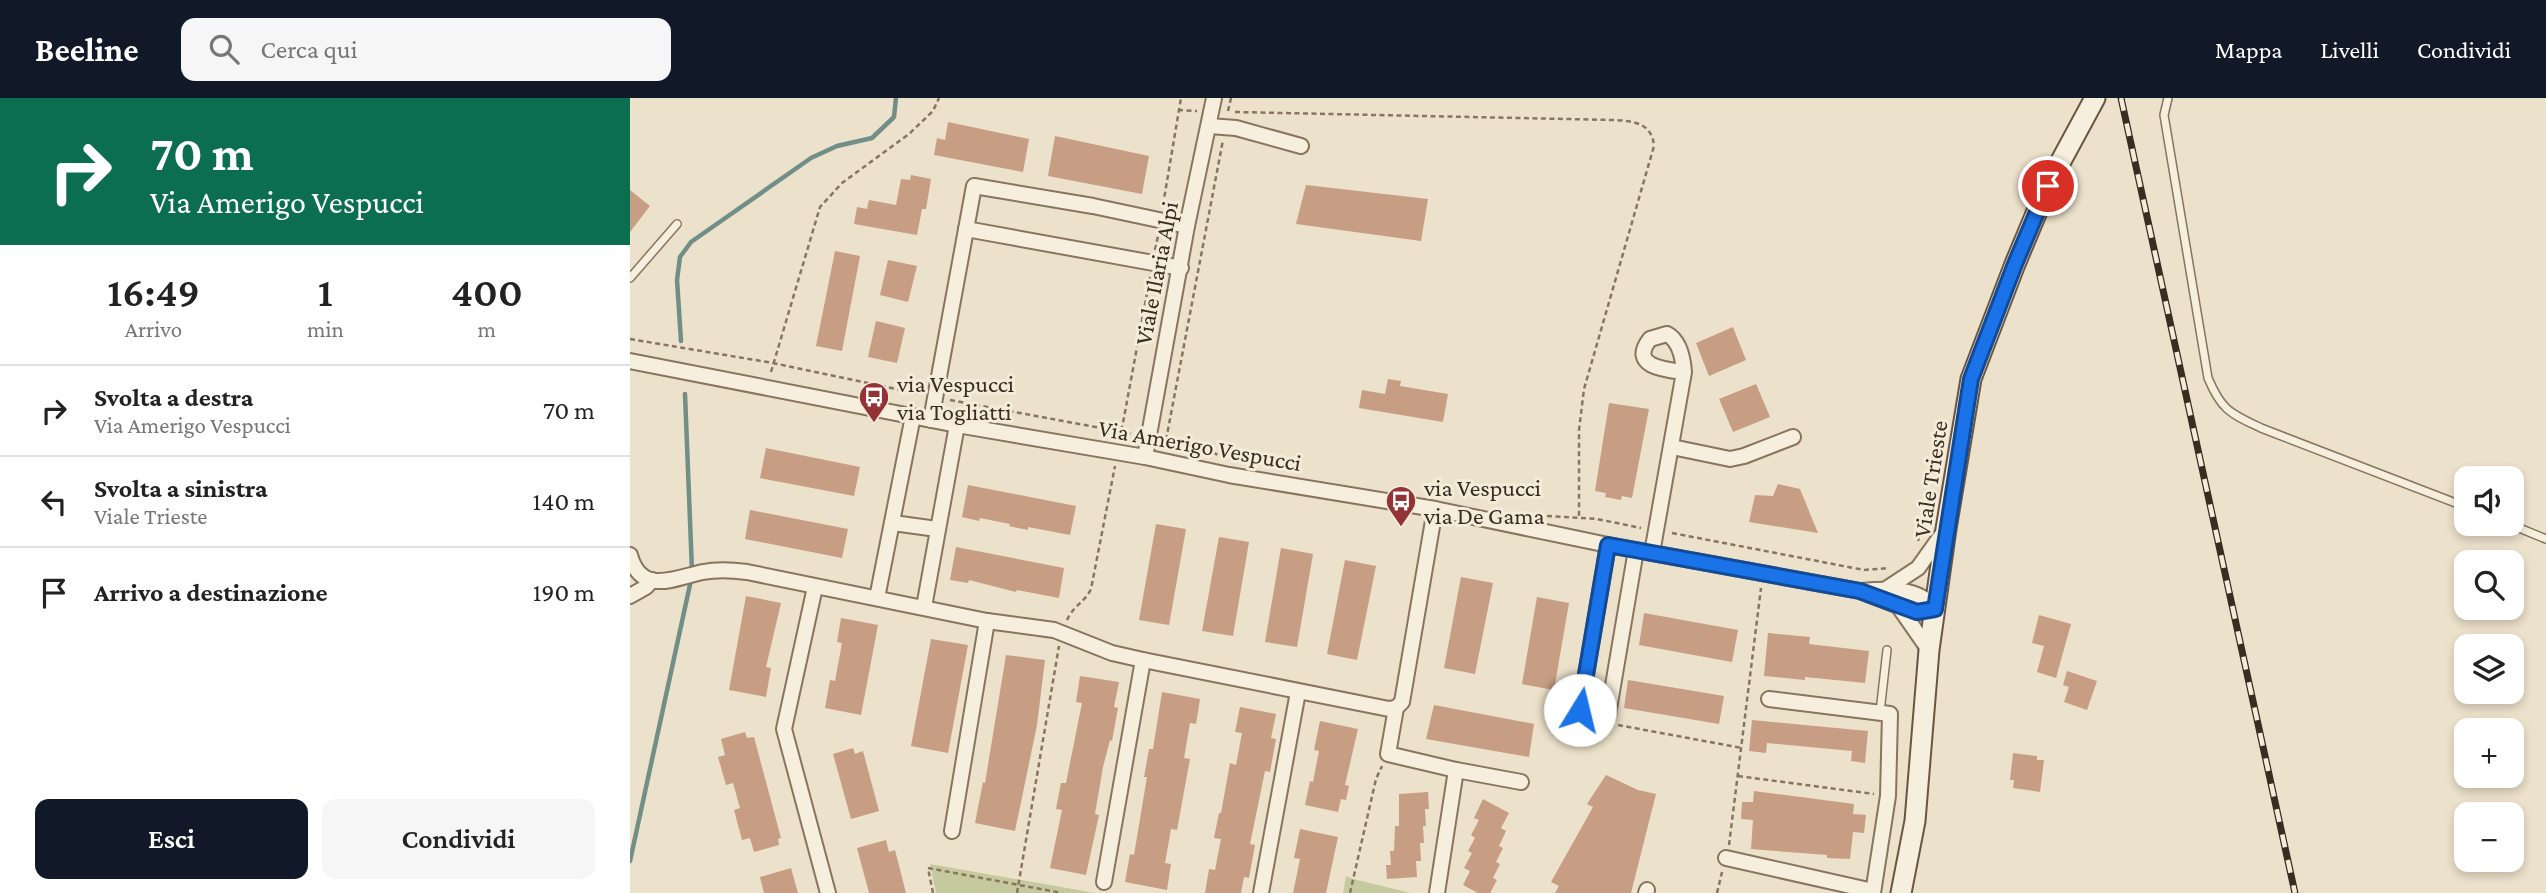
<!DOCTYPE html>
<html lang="it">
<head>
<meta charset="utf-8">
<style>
  body { margin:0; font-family:"Crimson Pro",serif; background:#f6f6f6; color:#222; height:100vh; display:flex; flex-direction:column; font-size:26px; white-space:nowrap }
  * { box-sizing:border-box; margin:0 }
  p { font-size:23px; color:#767676 }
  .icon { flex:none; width:38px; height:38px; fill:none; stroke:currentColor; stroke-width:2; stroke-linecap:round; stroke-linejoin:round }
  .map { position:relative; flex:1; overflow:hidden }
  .drawer { display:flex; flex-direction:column; background:#fff; width:630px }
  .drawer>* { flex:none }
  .hud { background:#0b6e4f; color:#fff; overflow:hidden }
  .controls { position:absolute; left:1824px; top:368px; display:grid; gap:14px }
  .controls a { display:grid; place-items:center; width:70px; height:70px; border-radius:14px; background:#fff; box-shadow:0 4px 10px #0003; font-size:35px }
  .pin { position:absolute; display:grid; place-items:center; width:60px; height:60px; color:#fff; margin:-30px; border:4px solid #fff; border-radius:50%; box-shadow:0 2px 7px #0007 }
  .me { position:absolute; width:77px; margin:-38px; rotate:9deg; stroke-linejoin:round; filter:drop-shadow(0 0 5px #0008) }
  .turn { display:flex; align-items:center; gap:24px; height:147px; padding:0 35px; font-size:32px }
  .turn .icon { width:91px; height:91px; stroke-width:2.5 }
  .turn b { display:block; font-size:49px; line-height:60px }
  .eta { display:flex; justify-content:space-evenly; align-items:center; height:119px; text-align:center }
  .eta b { font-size:42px; font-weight:600; line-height:49px }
  .cta { display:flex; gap:14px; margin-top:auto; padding:14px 35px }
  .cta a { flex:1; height:80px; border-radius:14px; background:#111827; color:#fff; font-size:28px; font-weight:600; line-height:80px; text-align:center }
  .cta a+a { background:#f6f6f6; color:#222 }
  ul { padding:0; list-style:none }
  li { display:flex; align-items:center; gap:21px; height:91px; padding:0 35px; border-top:2px solid #e0e0e0 }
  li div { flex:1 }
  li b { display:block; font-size:26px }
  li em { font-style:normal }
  header { display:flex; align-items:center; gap:42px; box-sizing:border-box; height:98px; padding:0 35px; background:#111827; color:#fff }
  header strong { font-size:33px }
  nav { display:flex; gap:38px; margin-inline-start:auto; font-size:24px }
  .search { width:490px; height:63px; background:#f6f6f6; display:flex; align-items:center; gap:18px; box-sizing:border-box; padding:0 24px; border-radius:14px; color:#767676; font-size:26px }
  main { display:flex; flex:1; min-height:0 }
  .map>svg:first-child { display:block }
  .green { fill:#c5ca9e }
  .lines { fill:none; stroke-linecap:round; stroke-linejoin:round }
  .stream { stroke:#718f87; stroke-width:4.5 }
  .building { fill:#c79e83 }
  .lane-casing { stroke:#88745f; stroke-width:10 }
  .street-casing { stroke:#88745f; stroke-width:18 }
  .secondary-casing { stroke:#6a5542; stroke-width:23 }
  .path { stroke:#88745f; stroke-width:2.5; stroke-dasharray:5 3.5; stroke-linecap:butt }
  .lane { stroke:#f7efdd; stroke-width:7 }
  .street { stroke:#f7efdd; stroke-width:14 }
  .secondary { stroke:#f7efdd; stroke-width:19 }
  .rail-casing { stroke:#392d22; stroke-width:7 }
  .rail { stroke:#f4ecd9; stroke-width:4.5; stroke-dasharray:13; stroke-linecap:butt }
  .route-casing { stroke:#114b97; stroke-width:18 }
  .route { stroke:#1a73e8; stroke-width:12 }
  .labels { text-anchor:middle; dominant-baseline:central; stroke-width:6; stroke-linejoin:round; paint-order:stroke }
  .street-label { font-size:24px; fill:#392d22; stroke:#f4ecd9 }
  .poi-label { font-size:24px; fill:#392d22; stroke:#f4ecd9; text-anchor:start }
</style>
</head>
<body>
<header>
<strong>Beeline</strong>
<div class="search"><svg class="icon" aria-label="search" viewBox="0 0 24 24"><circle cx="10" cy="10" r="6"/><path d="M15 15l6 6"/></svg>Cerca qui</div>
<nav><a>Mappa</a><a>Livelli</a><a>Condividi</a></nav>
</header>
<main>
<section class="drawer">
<div class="hud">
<div class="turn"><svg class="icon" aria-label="right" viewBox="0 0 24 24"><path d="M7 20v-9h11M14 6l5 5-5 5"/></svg><div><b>70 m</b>Via Amerigo Vespucci</div></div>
</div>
<div class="eta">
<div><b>16:49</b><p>Arrivo</p></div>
<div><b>1</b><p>min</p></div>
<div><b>400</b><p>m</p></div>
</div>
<ul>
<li><svg class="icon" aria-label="right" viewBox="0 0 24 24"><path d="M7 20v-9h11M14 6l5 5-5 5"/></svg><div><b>Svolta a destra</b><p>Via Amerigo Vespucci</p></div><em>70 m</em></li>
<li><svg class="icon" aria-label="left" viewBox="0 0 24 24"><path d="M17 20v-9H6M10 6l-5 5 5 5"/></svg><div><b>Svolta a sinistra</b><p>Viale Trieste</p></div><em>140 m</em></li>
<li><svg class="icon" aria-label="arrive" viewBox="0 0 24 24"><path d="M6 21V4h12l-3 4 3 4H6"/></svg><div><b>Arrivo a destinazione</b></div><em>190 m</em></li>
</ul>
<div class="cta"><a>Esci</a><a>Condividi</a></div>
</section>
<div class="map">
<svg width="1916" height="795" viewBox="0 0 1916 795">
  <rect width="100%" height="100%" fill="#ece1ca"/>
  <g class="green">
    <polygon points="300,766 465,795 306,795"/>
    <polygon points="716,778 723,781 781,795 713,795"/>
  </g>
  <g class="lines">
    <g class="stream">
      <polyline points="51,243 47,182 50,159 61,144 181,60 207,48 242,40 264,19 266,0"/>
      <polyline points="55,296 62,473"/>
      <polyline points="0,763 61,482"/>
    </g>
  </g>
  <g class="building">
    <polygon points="318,24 399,41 393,74 304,57 307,40 315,42"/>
    <polygon points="425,38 519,58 512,96 418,78"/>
    <polygon points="281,77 301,81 296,111 292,111 287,137 224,126 227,109 237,111 239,102 266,107 271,81 280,82"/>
    <polygon points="676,87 798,101 791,143 666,126"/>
    <polygon points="0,92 20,108 0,134"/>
    <polygon points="205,153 230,158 212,253 186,248"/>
    <polygon points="258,162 287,168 278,204 250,197"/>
    <polygon points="246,223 275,230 267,265 238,259"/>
    <polygon points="1103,229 1116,262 1079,278 1066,245"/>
    <polygon points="758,281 771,283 770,288 818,296 813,324 729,310 732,292 755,296"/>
    <polygon points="1126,286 1140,319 1103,334 1089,301"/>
    <polygon points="979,305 1019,311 1002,400 992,398 991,402 975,399 976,395 965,393"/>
    <polygon points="136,350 230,369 224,398 130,380"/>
    <polygon points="1148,386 1170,391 1188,435 1119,424 1125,397 1143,398"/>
    <polygon points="338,387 446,408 440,437 398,429 398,432 379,428 380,426 350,420 349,423 332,419"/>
    <polygon points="120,412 218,431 212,460 115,441"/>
    <polygon points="526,426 556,431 539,527 509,522"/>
    <polygon points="589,439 619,444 603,538 572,533"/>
    <polygon points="326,449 434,470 429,500 387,492 386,494 339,482 338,485 320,482"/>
    <polygon points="651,450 683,456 667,549 635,544"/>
    <polygon points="715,462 746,468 727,562 697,556"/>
    <polygon points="831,479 863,485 845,576 814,570"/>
    <polygon points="116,498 151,505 136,569 141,570 136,599 99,592"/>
    <polygon points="907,499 939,505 924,592 892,586"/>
    <polygon points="1014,515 1108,532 1102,564 1009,547"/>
    <polygon points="1409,517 1441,526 1426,580 1407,574 1414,548 1402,545"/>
    <polygon points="211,520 248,527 231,617 195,610 200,582 205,583 212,545 207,544"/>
    <polygon points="1138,535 1180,539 1179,546 1239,553 1235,585 1175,579 1175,582 1134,578"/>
    <polygon points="301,541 338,547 318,655 281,648"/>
    <polygon points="376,557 415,562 407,627 385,733 345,725 353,684 355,685"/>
    <polygon points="1437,573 1467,583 1457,612 1434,604 1439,589 1433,587"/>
    <polygon points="450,578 489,584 484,609 488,610 482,643 480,642 473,669 465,716 469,717 456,777 420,770 432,712 426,711 431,685 436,685 452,605 446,604"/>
    <polygon points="998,582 1094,598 1089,626 994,610"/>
    <polygon points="532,594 570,601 566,626 560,625 554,660 560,661 547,732 541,731 535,765 541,766 537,792 495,784 500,756 504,757 517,679 514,679 519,651 523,651"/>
    <polygon points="804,607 904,626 899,659 796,641"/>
    <polygon points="610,609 646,616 641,640 646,641 640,674 635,673 620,746 625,747 619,780 614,779 611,795 575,795 579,771 585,772 591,741 584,740 589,715 591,715 600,665 606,667 612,635 605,634"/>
    <polygon points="1122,622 1238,633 1235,665 1221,663 1222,653 1137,645 1136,655 1119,653"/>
    <polygon points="690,623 728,631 715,687 719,688 716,702 711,701 708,714 675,707 680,683 683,684 689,653 684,652"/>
    <polygon points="115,634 117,640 124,639 151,740 148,741 149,747 124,754 120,740 112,742 104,712 110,710 103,685 96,687 88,659 95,657 91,641"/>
    <polygon points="223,650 225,656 233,653 249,713 221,721 203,656"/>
    <polygon points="1383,655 1407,658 1407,662 1414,662 1410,694 1383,690 1384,682 1380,682"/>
    <polygon points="976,677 1008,692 1026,696 1001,795 925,795 929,788 921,784 963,709 957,706"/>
    <polygon points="1124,693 1224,706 1223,716 1236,717 1234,735 1223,734 1220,761 1197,760 1197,757 1121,751 1123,722 1111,721 1112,704 1123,704"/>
    <polygon points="798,694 799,711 795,711 796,728 793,728 794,745 790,745 791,763 786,763 787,779 757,781 756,767 761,767 760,753 764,753 765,728 769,728 769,696"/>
    <polygon points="853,701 879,715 871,730 876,733 869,748 873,750 866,764 870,766 863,780 867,782 860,795 848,795 833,787 840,773 834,770 842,755 838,753 845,740 841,737 849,722 844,720"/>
    <polygon points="670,731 708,739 696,795 663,795 670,761 664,760"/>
    <polygon points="256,742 259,754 265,752 276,795 239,795 227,750"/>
    <polygon points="161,770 168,795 134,795 130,779"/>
  </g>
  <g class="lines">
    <g class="lane-casing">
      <g id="lane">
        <path d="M1538 0 1534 17 1578 280C1592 313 1600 315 1631 330L1836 409"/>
        <polyline points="0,180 47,126"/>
        <polyline points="1877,425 1916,441"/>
        <polyline points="1250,614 1257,552"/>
      </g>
    </g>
    <g class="street-casing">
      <g id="street">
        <polyline points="579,28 606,30 671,48"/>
        <polyline points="336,131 551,170"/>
        <path d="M0 263 327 327 515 359 599 377 805 411 978 447 1230 493 1287 515 1305 511C1288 488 1255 491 1230 493"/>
        <polyline points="301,322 344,88 463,108 557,128"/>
        <polyline points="1042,349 1100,361 1114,358 1163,339"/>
        <polyline points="515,359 557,128 584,0"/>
        <polyline points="805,411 772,604 766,610 758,656 826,672 807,795"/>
        <polyline points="263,425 307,431"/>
        <polyline points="978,447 950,612 978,617 1006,452"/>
        <path d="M1022 455 1054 274C1053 260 1050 243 1037 236L1020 241C998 269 1037 272 1054 274"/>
        <path d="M0 457C11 498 45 480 73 474 88 471 102 472 117 474L357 523 424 532 482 555 513 562 759 611 766 610"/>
        <polyline points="185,489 154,631 198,795"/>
        <polyline points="1256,491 1288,470 1313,435"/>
        <polyline points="0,498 16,489 22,482"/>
        <polyline points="247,500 283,318"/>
        <polyline points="294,509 327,327"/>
        <polyline points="1269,509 1299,552"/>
        <polyline points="1139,601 1260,616 1258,698 1243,795"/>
        <polyline points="826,672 891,684"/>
        <polyline points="322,733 357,523"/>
        <polyline points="1096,760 1243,793"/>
        <polyline points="474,784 513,562"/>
        <polyline points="631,795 668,594"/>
        <polyline points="1016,795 1017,792"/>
      </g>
    </g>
    <g class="secondary-casing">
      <polyline id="secondary" points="1271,795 1285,723 1299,552 1316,431 1341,281 1385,166 1418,87 1465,0"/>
    </g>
    <g class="path">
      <polyline points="548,12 567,13"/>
      <polyline points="598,13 601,0"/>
      <path d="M605 14 983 22C1002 23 1022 24 1024 48L954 291 949 332V420"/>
      <polyline points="533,107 551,0"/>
      <polyline points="525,152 528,138"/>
      <polyline points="0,241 143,265 290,296"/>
      <polyline points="141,274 190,109 212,85 279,36 303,13 309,0"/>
      <polyline points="320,302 503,336"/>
      <polyline points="490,341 520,179"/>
      <polyline points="534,341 572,349 594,360"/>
      <polyline points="536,342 593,42"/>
      <polyline points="917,418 967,421 1011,430"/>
      <polyline points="1042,435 1234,472 1259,470"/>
      <polyline points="1288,443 1292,426 1300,426"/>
      <path d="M437 522C443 508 455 504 461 491L485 368"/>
      <polyline points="988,627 1112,650"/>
      <polyline points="1108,678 1244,696"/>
      <polyline points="1099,747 1131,490"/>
      <polyline points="303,795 298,770 432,795"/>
      <polyline points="387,795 429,548"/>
      <polyline points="720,795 746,681 752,668"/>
      <polyline points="1087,795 1092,774"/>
    </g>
    <use href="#lane" class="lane"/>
    <use href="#street" class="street"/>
    <use href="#secondary" class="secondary"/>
    <g class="rail-casing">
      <polyline id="rail" points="1491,0 1665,795"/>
    </g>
    <use href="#rail" class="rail"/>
  </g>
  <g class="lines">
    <g class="route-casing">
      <polyline id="route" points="950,612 978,447 1230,493 1287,514 1305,511 1341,281 1385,166 1418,88"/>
    </g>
    <use href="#route" class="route"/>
  </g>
  <defs>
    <g id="bus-pin" transform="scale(1.575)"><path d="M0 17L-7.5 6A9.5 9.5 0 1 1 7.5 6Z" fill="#933335" stroke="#f4ecd9"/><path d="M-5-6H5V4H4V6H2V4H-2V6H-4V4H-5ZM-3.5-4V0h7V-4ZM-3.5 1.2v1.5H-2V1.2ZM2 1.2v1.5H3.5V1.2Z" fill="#fff"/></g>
  </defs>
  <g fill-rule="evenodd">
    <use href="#bus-pin" x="244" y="299"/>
    <use href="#bus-pin" x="771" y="403"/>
  </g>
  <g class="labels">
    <g class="street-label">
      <text transform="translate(526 175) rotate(-79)">Viale Ilaria Alpi</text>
      <text transform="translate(570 347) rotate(10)">Via Amerigo Vespucci</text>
      <text transform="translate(1300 381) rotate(-81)">Viale Trieste</text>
    </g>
    <g class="poi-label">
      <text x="267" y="285">via Vespucci<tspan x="267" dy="28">via Togliatti</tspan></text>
      <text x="794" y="389">via Vespucci<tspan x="794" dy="28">via De Gama</tspan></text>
    </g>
  </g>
</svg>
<div class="controls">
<a><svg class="icon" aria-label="sound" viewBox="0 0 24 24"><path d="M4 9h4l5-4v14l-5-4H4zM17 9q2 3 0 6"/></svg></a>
<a><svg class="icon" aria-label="search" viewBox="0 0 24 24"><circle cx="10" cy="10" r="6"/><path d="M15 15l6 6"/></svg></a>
<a><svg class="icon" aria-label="layers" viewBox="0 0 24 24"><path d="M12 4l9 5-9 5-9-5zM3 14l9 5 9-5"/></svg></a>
<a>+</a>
<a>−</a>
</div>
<div class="pin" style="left:1418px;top:88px;background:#d93025"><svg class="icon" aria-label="arrive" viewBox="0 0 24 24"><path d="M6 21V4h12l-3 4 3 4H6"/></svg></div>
<svg class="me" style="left:950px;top:612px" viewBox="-20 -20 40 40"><circle r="19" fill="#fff"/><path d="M0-13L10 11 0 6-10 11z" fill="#1a73e8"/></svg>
</div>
</main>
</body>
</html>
